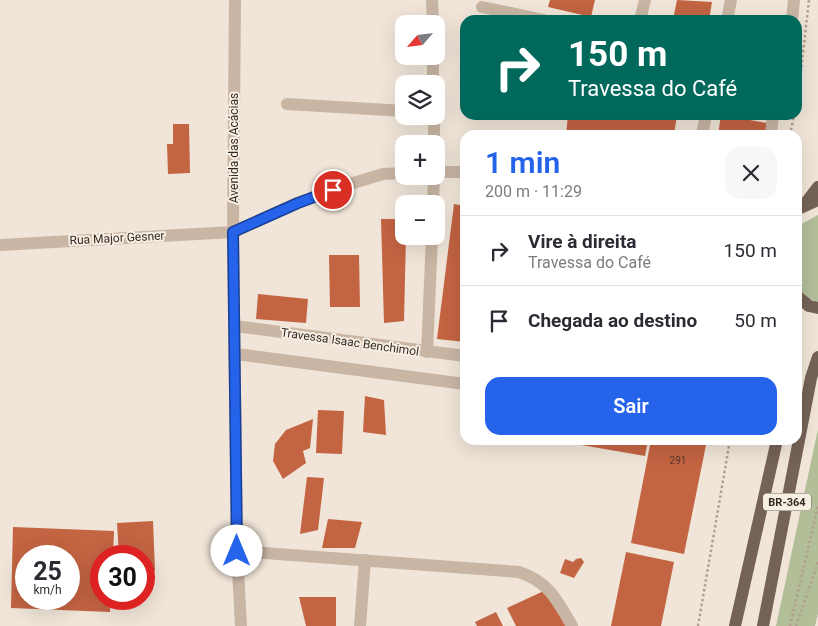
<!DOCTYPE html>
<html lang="pt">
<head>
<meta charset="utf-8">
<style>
  body { margin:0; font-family:Roboto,sans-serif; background:#f7f7f7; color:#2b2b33; height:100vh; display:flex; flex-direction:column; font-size:19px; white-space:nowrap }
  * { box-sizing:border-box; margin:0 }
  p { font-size:16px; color:#7c7c81 }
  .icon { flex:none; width:28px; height:28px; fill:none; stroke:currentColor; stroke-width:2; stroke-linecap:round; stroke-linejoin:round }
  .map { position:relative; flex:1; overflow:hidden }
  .panel { position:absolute; left:460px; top:130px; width:342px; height:315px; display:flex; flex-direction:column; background:#fff; border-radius:15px; box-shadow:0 5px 20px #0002 }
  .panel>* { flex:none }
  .top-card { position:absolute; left:460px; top:15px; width:342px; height:105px; border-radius:15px; box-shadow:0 5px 20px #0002; background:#00695c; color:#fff; overflow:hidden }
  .needle { width:32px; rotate:242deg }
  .tools { position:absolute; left:395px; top:15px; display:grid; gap:10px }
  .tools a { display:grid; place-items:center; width:50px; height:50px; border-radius:10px; background:#fff; box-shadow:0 5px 20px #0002; font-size:25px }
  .speed { position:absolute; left:15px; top:545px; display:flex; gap:10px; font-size:25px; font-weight:700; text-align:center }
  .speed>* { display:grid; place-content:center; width:65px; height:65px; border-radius:50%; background:#fff; box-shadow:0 5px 20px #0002; line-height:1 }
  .speed small { font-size:12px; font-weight:400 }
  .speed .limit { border:8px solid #d22; background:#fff; color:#111 }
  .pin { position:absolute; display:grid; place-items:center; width:42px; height:42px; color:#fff; margin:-21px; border:2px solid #fff; border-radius:50%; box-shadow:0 1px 5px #0007 }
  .me { position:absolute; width:55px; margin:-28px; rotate:0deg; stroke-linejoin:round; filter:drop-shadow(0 0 4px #0008) }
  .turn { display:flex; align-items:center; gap:18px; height:105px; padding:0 25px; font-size:22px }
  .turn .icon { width:65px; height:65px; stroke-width:2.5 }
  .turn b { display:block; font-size:35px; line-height:42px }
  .round { display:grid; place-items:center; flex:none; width:52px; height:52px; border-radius:15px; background:#f7f7f7 }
  .head { display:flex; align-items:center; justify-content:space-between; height:85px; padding:0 25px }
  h1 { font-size:30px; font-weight:600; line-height:38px; color:#2563eb }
  .cta { display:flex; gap:10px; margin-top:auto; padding:10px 25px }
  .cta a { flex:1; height:58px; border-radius:15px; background:#2563eb; color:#fff; font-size:20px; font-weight:600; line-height:58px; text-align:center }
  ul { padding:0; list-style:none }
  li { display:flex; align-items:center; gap:15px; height:70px; padding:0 25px; border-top:1px solid #e1e1e2 }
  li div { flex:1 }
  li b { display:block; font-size:19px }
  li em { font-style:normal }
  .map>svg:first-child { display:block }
  .green { fill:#b1be98 }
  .building { fill:#c36442; fill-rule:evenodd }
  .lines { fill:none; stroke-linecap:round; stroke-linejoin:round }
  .path { stroke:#b39f8e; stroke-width:2.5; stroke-dasharray:2.5 2.5; stroke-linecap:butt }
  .minor { stroke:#c8b5a4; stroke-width:12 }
  .major { stroke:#756257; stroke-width:12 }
  .route-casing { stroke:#184099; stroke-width:12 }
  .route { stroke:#2563eb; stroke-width:9 }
  .labels { text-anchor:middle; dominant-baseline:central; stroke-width:4; stroke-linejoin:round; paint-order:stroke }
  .number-label { font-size:10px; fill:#57382d }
  .shield { fill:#f8efe3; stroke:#6e655f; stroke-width:1 }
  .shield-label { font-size:11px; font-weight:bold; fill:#332a26 }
  .street-label { font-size:12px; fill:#332a26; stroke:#f8efe3 }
</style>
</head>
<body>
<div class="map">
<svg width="818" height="626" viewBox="0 0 818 626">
  <rect width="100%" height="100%" fill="#f0e5d8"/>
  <g class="green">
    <polygon points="818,215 818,302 806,298 798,290 798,226"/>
    <polygon points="818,429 818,614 815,626 776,626"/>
  </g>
  <g class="building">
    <polygon points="550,0 595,0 591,17 548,7"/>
    <polygon points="677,0 712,2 709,20 674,15"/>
    <polygon points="568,115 677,115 674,135 566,135"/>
    <polygon points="721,115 767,123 765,135 718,135"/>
    <polygon points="173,124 189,124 190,173 168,174 167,144 173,144"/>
    <polygon points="454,204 465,206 465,342 437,339"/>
    <polygon points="381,219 404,219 404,236 406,236 404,321 384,323"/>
    <polygon points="329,255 359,255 360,307 330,307"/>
    <polygon points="258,294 308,299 306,323 256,319"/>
    <polygon points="365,396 384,400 386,435 363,432"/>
    <polygon points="318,410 344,411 342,454 316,453"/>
    <polygon points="313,419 310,448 303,451 306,463 283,479 273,461 275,444 286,430"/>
    <polygon points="564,440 648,440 645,456 564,442"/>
    <polygon points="651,440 707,440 684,554 631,543"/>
    <polygon points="307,477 324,478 318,530 300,534"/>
    <polygon points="328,519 362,522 355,548 322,548"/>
    <polygon points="153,521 155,571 144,571 144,556 119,556 117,523"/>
    <path d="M13 527 114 531 113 556H101V599H111L110 612 11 608ZM26 556H69V599H26Z"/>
    <polygon points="626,552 674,562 661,626 611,626"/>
    <polygon points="581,558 584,562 574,578 560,573 565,559 573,562 576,559"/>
    <polygon points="546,590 566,626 516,626 507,608"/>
    <polygon points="299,597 336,597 336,626 306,626"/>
    <polygon points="496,612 503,626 477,626 475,622"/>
  </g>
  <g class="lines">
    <g class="path">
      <polyline points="798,97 809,0"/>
      <polyline points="790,135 794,115"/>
      <polyline points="698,626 730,440"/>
      <polyline points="790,626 818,506"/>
      <polyline points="796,626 818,562"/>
    </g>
    <g class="minor">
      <polyline points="235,0 233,232 237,551 241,626"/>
      <polyline points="432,0 433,24"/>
      <polyline points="482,7 544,20"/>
      <polyline points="640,20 645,0"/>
      <polyline points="727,20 731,0"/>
      <polyline points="792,20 794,0"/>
      <polyline points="433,56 433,84"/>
      <polyline points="287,104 404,111"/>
      <polyline points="434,116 434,144"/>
      <polyline points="702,135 706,115"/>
      <polyline points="771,135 773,115"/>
      <polyline points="436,172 465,172"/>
      <polyline points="433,204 434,176"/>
      <polyline points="0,245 233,232 297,203 350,184 383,174 404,173"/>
      <polyline points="235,326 465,356"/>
      <polyline points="427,352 432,236"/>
      <polyline points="236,354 465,384"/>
      <path d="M237 551 519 572C549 582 557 600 572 626"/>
      <polyline points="360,626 365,560"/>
    </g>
    <g class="major">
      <polyline points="805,204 818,187"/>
      <polyline points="798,209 818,200"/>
      <polyline points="798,297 809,306 818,308"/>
      <polyline points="735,626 777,440"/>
      <polyline points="763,626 811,378 818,357"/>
    </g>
  </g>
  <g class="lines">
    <g class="route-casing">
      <polyline id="route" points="237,551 233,232 298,203 333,190"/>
    </g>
    <use href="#route" class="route"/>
  </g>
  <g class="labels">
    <g class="number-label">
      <text x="678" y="460">291</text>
    </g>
    <rect class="shield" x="763" y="493.5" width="48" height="17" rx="4"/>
    <g class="shield-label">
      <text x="787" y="502">BR-364</text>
    </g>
    <g class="street-label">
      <text transform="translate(234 148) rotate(-90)">Avenida das Acácias</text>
      <text transform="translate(117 238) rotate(-3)">Rua Major Gesner</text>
      <text transform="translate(350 342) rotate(8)">Travessa Isaac Benchimol</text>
    </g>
  </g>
</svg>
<div class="tools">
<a><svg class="needle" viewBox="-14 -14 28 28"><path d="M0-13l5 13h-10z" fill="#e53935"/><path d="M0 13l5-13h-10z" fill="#7c7c81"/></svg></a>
<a><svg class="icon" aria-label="layers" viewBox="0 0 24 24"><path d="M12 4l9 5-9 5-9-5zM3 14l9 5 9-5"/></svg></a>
<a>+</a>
<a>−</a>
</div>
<div class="speed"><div>25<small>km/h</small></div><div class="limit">30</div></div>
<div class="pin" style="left:333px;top:190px;background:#d93025"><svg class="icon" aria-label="arrive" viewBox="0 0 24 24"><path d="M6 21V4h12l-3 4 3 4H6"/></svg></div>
<svg class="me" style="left:237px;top:551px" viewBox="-20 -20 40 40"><circle r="19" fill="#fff"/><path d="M0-13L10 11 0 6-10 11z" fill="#2563eb"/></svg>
<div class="top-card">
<div class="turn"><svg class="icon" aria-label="right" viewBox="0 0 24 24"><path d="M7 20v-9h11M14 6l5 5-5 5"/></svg><div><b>150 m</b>Travessa do Café</div></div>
</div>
<section class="panel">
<div class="head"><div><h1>1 min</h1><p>200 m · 11:29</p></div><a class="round"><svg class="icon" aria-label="close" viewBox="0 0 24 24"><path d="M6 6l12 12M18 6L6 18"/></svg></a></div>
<ul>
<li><svg class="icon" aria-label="right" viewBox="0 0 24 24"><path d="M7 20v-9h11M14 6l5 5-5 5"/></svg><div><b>Vire à direita</b><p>Travessa do Café</p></div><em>150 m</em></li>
<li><svg class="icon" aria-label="arrive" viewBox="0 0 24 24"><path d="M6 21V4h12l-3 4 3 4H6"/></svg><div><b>Chegada ao destino</b></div><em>50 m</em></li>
</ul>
<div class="cta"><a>Sair</a></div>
</section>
</div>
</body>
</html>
